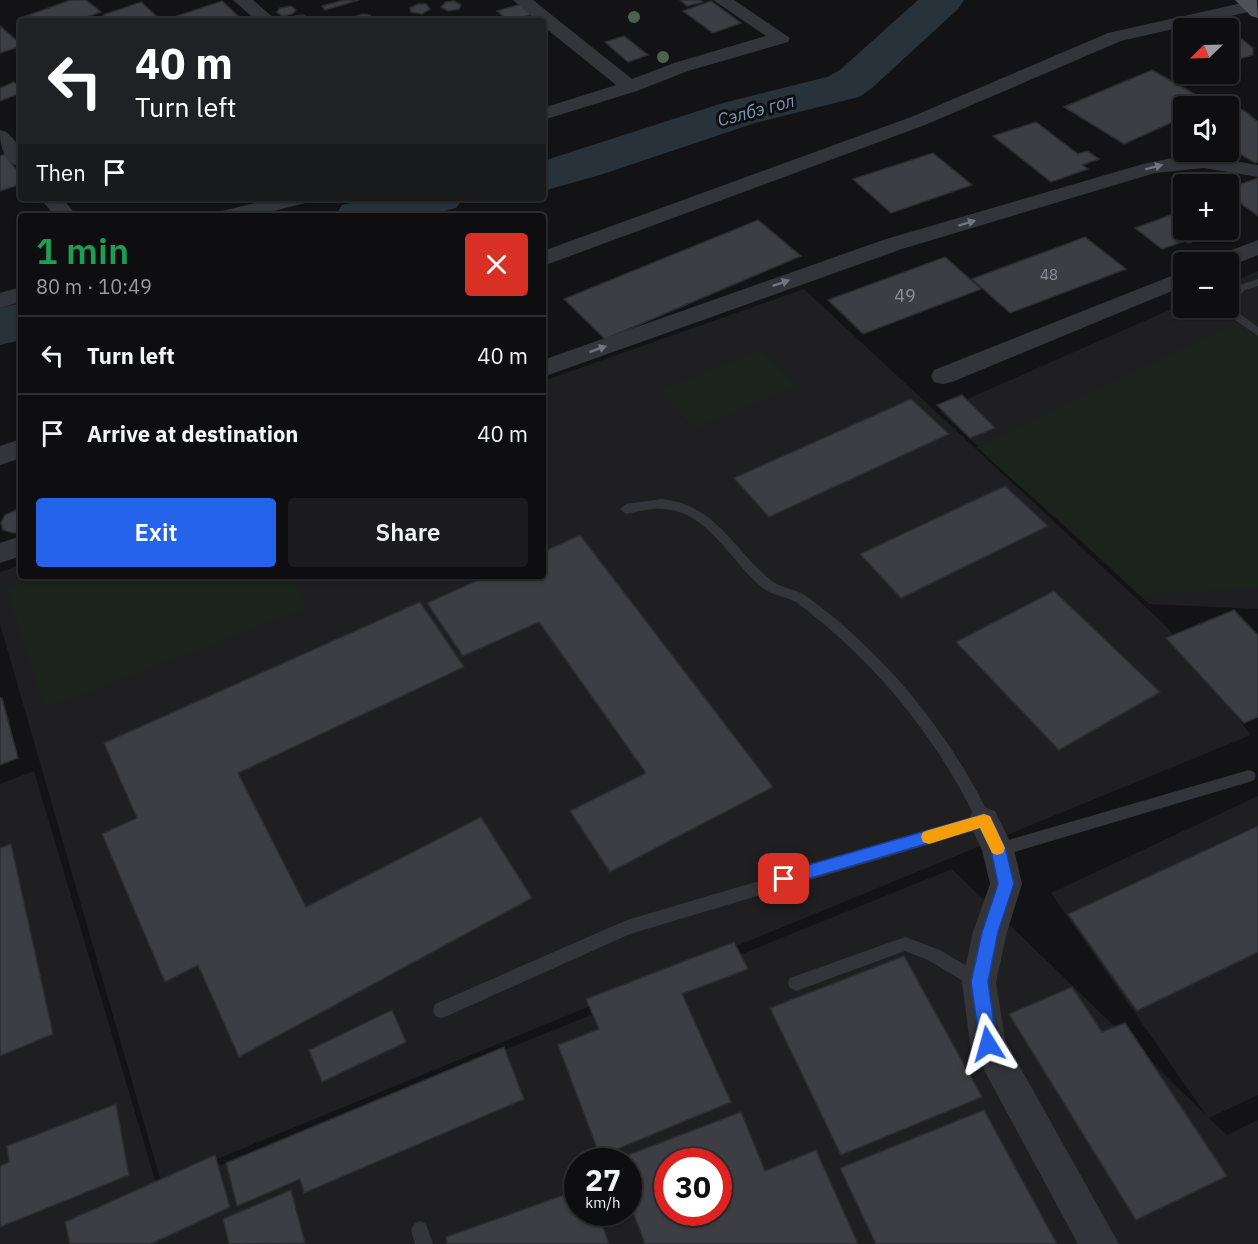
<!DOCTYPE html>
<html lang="en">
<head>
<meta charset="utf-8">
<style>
  body { margin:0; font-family:"IBM Plex Sans",sans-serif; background:#1c1c1e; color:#f1f3f6; height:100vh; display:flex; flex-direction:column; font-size:22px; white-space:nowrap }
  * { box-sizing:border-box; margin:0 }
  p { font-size:20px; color:#9b9c9f }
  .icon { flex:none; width:33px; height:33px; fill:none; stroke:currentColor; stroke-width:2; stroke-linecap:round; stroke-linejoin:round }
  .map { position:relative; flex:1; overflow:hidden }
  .panel { position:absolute; left:18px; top:213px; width:528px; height:366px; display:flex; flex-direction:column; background:#0e0e10; border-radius:6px; box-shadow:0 2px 4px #0004,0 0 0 2px #2e2e30 }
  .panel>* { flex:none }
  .hud { position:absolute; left:18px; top:18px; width:528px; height:183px; border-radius:6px; box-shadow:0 2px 4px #0004,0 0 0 2px #2e2e30; background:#202124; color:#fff; overflow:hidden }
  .needle { width:39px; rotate:247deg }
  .controls { position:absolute; left:1173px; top:18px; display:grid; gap:12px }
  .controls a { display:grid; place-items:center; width:66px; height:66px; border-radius:6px; background:#0e0e10; box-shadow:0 2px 4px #0004,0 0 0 2px #2e2e30; font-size:30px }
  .speed { position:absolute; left:564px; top:1148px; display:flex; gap:12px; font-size:30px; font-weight:700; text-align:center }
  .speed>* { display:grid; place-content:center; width:78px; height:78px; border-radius:50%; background:#0e0e10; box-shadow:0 2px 4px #0004,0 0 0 2px #2e2e30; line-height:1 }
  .speed small { font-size:15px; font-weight:400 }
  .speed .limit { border:9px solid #d22; background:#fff; color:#111 }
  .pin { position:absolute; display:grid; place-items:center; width:51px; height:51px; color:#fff; margin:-26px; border-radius:12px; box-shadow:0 3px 9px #0006 }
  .me { position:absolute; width:66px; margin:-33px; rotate:352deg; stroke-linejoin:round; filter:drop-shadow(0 0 4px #0008) }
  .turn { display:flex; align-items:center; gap:21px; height:126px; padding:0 18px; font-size:27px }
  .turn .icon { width:78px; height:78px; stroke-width:2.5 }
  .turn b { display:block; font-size:42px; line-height:51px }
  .then { display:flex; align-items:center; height:57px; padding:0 18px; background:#0003; gap:12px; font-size:22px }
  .round { display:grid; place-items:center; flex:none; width:63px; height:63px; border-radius:6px; background:#1c1c1e }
  .summary { display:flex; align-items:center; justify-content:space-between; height:102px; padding:0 18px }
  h1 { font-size:36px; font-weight:600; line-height:45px; color:#1e9e55 }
  .action { display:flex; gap:12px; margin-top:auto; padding:12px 18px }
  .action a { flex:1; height:69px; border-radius:6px; background:#2563eb; color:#fff; font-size:24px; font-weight:600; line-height:69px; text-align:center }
  .action a+a { background:#1c1c1e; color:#f1f3f6 }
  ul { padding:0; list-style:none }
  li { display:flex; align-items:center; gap:18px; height:78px; padding:0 18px; border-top:2px solid #2e2e30 }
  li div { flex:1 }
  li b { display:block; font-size:22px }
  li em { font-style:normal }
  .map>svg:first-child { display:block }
  .built { fill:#1f1f22; fill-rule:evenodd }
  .green { fill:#1b231c }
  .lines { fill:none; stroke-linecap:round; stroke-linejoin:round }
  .river { fill:#28323a; fill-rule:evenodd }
  .building { fill:#3c3e43; stroke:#2d2d31; stroke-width:1.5; fill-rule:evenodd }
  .service { fill:#34353a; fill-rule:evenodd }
  .minor { fill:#34353a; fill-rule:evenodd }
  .primary { fill:#4f5159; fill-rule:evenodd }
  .tree { fill:#4b624e }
  .oneway { fill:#71757f }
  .route { fill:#2563eb; stroke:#184099; stroke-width:1.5 }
  .slow { fill:#f59e0b }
  .labels { text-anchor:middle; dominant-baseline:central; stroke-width:6; stroke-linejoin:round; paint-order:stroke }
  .far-number-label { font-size:15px; fill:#898e9a }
  .far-water-label { font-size:18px; font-style:italic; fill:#7797b5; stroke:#0e0e10 }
  .number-label { font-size:18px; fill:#898e9a }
</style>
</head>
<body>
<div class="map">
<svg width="1258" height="1244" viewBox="0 0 1258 1244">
  <rect width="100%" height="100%" fill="#131315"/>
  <g class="built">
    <polygon points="1258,271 1258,609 1149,604 940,411 1183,304 1184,308 1228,308 1229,284"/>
    <polygon points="804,289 1165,625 1251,735 161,1182 0,624 0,572 21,565 21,576 543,576 543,381"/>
    <path d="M34 771 158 1190 952 869 1206 1115 1051 893 1258 796V1095L1209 1118 1227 1135 1258 1120V1244H0V784ZM578 1161H628V1212H578ZM668 1161H718V1212H668Z"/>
  </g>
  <g class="green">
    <polygon points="1250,316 1258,321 1258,588 1142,595 976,447"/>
    <polygon points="759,350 796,386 694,429 659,391"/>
    <polygon points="39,576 290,576 307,608 45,709 6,588"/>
  </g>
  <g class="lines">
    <g class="river">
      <polygon points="918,0 964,0 958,9 872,88 859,97 755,123 600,175 543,191 543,161 723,103 827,77 840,70"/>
      <polygon points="373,198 464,198 456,208 425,216 335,216 342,205"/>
      <polygon points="21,303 21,340 0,345 0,308"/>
    </g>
  </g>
  <g class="building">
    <polygon points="71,0 86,0 101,12 75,21 28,21 23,17"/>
    <polygon points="345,0 359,0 325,10 322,6"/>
    <polygon points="680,0 700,0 703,2 687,6"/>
    <polygon points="222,1 239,17 227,21 174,21 171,18"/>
    <polygon points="711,1 741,23 713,33 683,11"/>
    <polygon points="141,2 162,21 109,21 103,15"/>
    <polygon points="446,2 454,1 461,5 459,9 448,11 441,7"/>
    <polygon points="525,3 536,13 509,21 497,11"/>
    <polygon points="418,4 426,4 430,9 422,14 411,12 410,8"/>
    <polygon points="291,6 296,10 292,14 282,16 277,12 280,8"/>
    <polygon points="363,14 370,15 373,20 355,21 356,16"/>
    <polygon points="303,15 308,18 309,21 289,21 295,16"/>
    <polygon points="0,26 21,44 21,46 0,53"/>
    <polygon points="1228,32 1234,33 1253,48 1253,55 1235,60 1228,59"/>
    <polygon points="624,36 648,55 628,62 605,42"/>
    <polygon points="1152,70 1212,104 1184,106 1184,117 1124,144 1064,107"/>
    <polygon points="14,82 21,88 21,93 0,101 0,88"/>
    <polygon points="1228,105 1245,111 1258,122 1258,162 1255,163 1237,152 1233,154 1228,151 1228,106 1216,106"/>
    <polygon points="1036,122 1078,154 1087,151 1099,159 1082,165 1088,169 1051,182 993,136"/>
    <polygon points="933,153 972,185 891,213 853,179"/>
    <polygon points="5,154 21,177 21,184 0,191 0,156"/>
    <polygon points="1233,178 1241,184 1258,178 1258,216 1228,194 1228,184 1216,184"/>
    <polygon points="1184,210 1184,230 1204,230 1194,233 1201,238 1188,243 1185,241 1162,249 1135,228"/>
    <polygon points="758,220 801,256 605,339 564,299"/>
    <polygon points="1085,237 1126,269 1010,313 972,279"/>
    <polygon points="945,257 981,289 863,334 828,300"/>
    <polygon points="962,395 995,428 970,438 937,405"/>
    <polygon points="911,399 949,434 769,517 734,478"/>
    <polygon points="1005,486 1048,526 901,598 860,554"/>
    <polygon points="21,508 21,532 13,533 3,530 1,523 5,515"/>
    <polygon points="580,535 773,787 610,872 570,811 646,773 539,622 463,656 427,603 487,576 543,576 543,552"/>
    <polygon points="1054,591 1160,692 1059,750 956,642"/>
    <polygon points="420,602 464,667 238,773 306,907 481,817 532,898 239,1057 198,965 165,982 102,834 137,818 104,743"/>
    <polygon points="1234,610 1258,635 1258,717 1244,723 1166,638"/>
    <polygon points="0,698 2,698 18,758 0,765"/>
    <polygon points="1258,826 1258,952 1137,1011 1068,914"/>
    <polygon points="11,844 53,1034 0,1056 0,848"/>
    <polygon points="734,942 748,969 682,994 731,1102 600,1156 558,1045 599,1029 586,999"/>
    <polygon points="904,956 982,1097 841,1155 770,1008"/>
    <polygon points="1072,987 1102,1032 1125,1023 1227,1176 1136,1220 1009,1014"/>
    <polygon points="392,1010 406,1042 322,1082 309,1050"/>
    <polygon points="504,1047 524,1099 304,1193 300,1179 237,1206 226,1163"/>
    <polygon points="116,1104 129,1175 0,1227 0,1166 9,1162 7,1146"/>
    <polygon points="984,1110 1057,1244 876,1244 840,1168"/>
    <path d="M741 1112 765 1171 816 1150 858 1244H645L628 1199V1161L615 1160ZM668 1161H718V1212H668Z"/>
    <polygon points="215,1155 230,1207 151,1244 70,1244 65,1222"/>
    <polygon points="291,1190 305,1243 229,1244 223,1219"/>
    <polygon points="578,1190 578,1212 598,1212 609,1244 447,1244 446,1237"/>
  </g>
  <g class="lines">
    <g class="service">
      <polygon points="1258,279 1258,286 1245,290 1235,300 1236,311 1258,327 1258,336 1227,314 1225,308 1228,308 1228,294 1237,286"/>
      <path d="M662 499C718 506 733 550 772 581 783 589 798 589 809 598 887 656 950 733 992 821L989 826 984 828 630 934 447 1016 441 1018 435 1016 433 1010 435 1004 627 920 975 817C934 734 874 661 800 605 789 596 774 597 763 588 731 563 708 510 662 509 650 508 638 512 626 514L620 509 626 504Z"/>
      <polygon points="1249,770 1254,772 1256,776 1254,780 1249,782 998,857 993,855 990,850 993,845 998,843"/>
      <polygon points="905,937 940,950 985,977 987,982 985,987 979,990 973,987 928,960 905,951 796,991 790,988 788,983 790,978"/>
      <polygon points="420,1221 426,1224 433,1244 415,1244 411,1230 414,1224"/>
    </g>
    <g class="minor">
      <polygon points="233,0 253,0 277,21 257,21"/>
      <polygon points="513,0 533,0 632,79 674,63 766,36 713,0 734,0 790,38 788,42 688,71 637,91 543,120 543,108 616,85 543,26 543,21 537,21"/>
      <polygon points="1251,1 1257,2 1257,10 1121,41 925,125 543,266 543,251 911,117 1108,33"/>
      <path d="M0 130 7 132 21 148V167C3 163 0 146 0 130Z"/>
      <polygon points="1204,156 1258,165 1258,177 1204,168 1155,173 902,249 543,377 543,360 886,239 1143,164 1177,157"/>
      <polygon points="40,198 62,198 77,216 55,216"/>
      <polygon points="275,198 308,198 305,203 254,216 219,216 222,211"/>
      <polygon points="1258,240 1258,255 1228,267 1228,262 1210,262 1213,257"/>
      <polygon points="1184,271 1184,286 952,382 943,384 934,382 931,376 934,370"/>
      <polygon points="21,287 21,302 0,308 0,293"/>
      <polygon points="21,439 21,458 0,465 0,446"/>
      <polygon points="21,536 21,556 0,563 0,543"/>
      <polygon points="984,807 995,811 1014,850 1022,884 1007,932 996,982 1005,1040 1119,1244 1078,1244 970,1044 962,982 973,932 990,884 982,850 968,821 973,811"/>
    </g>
    <polygon class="primary" points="1235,0 1257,0 1258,18 1251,16"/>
  </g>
  <g class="tree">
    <circle cx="634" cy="17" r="6"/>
    <circle cx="663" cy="57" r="6"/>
  </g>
  <defs><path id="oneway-solid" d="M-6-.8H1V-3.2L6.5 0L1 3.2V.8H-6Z" transform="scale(1.5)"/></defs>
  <g class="oneway">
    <use href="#oneway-solid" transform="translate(1154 167) rotate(-15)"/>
    <use href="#oneway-solid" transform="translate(967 223) rotate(-17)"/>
    <use href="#oneway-solid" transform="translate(781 283) rotate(-19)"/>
    <use href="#oneway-solid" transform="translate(598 349) rotate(-20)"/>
  </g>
  <polygon class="route" points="984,814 990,816 1006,850 1014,884 998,932 988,982 997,1044 995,1050 988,1053 982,1050 980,1044 971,982 982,932 998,884 991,850 980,828 784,886 779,884 776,879 779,874 784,872"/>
  <polygon class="slow" points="984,814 990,816 1005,848 1003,853 997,855 992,853 980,828 929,844 923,842 921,837 923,832 929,830"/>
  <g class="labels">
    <g class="far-number-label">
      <text x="1049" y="274">48</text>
    </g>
    <g class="far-water-label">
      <text transform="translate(756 110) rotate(-15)">Сэлбэ гол</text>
    </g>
    <g class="number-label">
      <text x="905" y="295">49</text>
    </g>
  </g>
</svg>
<div class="controls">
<a><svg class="needle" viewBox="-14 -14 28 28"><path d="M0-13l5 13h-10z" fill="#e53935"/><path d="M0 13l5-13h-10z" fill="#9b9c9f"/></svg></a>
<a><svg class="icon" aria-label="sound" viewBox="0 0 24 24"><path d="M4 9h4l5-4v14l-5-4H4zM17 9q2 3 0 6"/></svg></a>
<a>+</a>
<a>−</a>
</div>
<div class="speed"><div>27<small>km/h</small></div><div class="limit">30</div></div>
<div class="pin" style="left:784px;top:879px;background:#d93025"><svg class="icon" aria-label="arrive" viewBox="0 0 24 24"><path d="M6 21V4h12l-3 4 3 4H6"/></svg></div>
<svg class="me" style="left:988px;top:1044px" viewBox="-20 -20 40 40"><path d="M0-17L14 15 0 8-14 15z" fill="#2563eb" stroke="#fff" stroke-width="4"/></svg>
<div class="hud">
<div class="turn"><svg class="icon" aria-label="left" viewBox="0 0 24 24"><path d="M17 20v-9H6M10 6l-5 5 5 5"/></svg><div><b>40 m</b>Turn left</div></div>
<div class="then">Then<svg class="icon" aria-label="arrive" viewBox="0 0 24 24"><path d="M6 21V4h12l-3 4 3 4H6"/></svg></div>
</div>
<section class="panel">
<div class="summary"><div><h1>1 min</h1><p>80 m · 10:49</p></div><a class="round" style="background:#d93025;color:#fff"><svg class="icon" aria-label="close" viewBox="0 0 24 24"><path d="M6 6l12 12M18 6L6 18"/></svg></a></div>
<ul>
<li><svg class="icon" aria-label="left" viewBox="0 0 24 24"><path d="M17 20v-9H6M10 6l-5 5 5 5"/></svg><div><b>Turn left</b></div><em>40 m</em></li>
<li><svg class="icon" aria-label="arrive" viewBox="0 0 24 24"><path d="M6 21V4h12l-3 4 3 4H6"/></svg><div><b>Arrive at destination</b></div><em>40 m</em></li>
</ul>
<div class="action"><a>Exit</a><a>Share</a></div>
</section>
</div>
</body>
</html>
